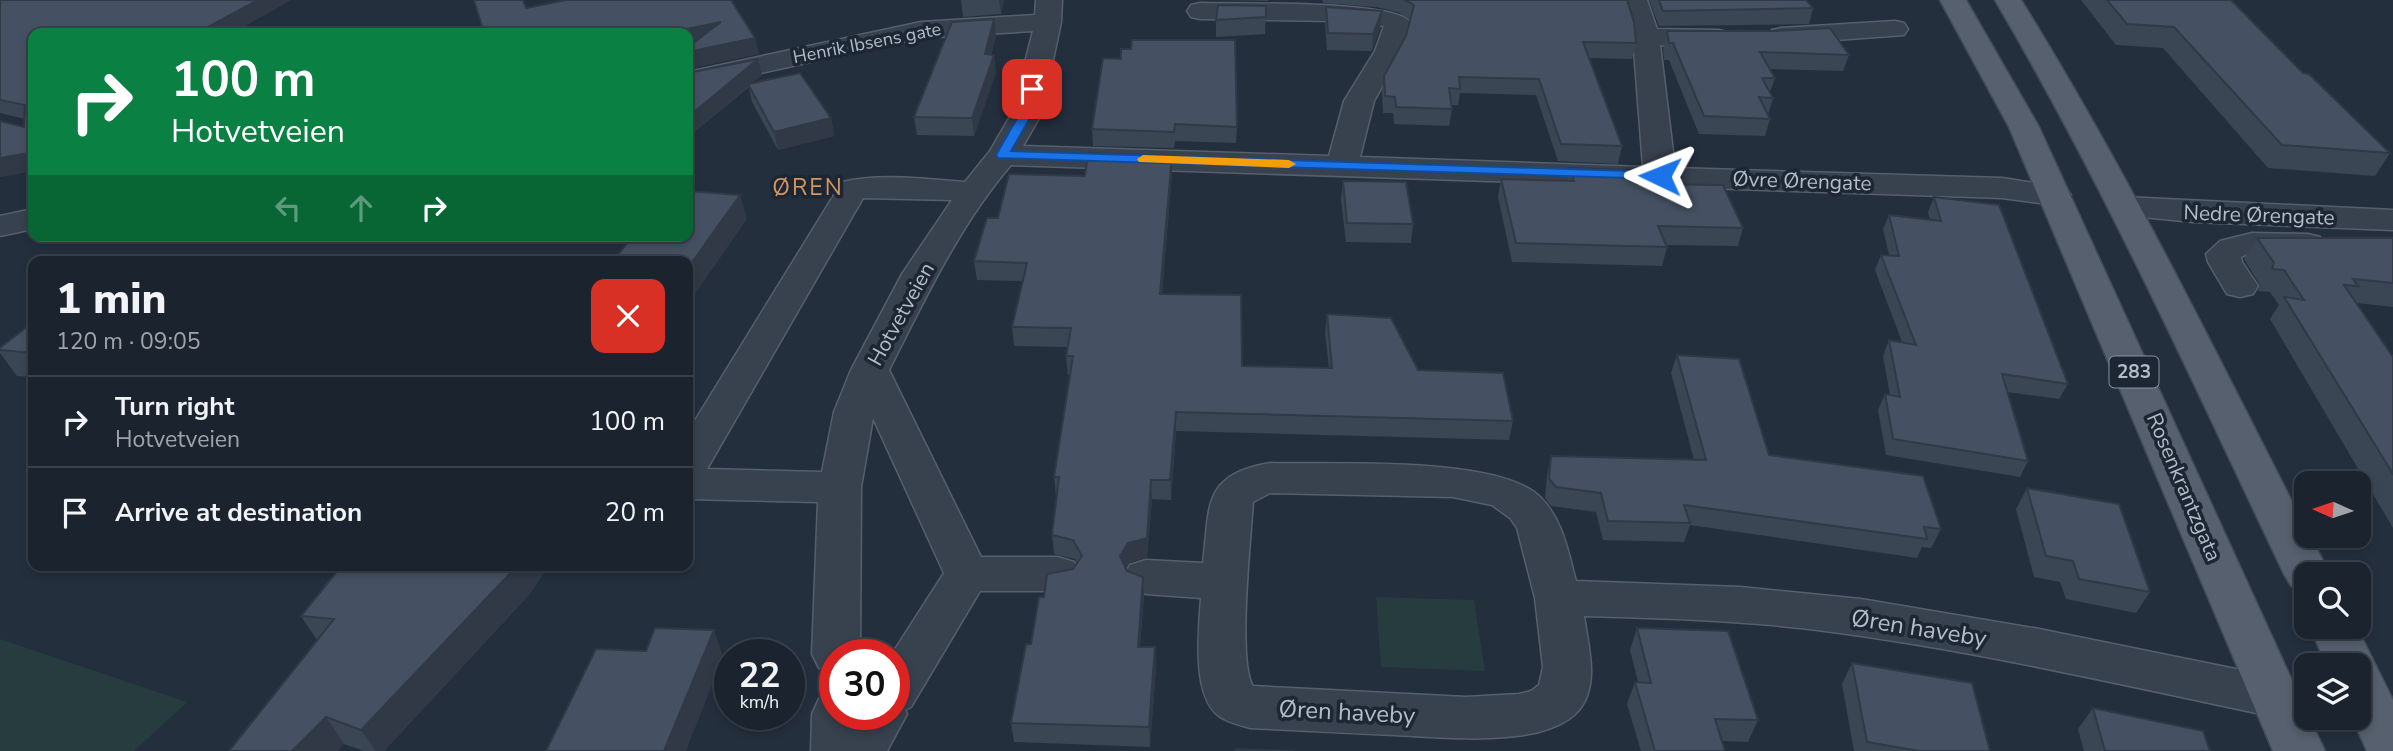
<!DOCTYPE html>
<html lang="en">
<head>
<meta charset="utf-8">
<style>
  body { margin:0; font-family:"Nunito Sans",sans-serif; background:#242b36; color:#f1f3f6; height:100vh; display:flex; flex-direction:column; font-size:26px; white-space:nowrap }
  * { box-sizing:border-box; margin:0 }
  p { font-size:23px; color:#a0a4aa }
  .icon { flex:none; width:38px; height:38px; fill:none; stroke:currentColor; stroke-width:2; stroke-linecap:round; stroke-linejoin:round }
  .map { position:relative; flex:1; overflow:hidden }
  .drawer { position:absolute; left:28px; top:256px; width:665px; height:315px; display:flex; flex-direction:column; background:#1b232e; border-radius:14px; box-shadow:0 4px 10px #0003,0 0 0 2px #39404a }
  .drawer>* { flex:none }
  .top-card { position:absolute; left:28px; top:28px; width:665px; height:214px; border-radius:14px; box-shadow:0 4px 10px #0003,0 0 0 2px #39404a; background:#0b8043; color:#fff; overflow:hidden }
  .needle { width:46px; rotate:273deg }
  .controls { position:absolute; left:2294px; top:471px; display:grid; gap:14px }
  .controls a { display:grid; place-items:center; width:77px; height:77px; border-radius:14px; background:#1b232e; box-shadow:0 4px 10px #0003,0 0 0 2px #39404a; font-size:35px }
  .speed { position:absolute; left:714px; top:639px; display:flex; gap:14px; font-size:35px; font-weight:700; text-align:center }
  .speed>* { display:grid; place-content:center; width:91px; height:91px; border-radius:50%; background:#1b232e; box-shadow:0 4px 10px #0003,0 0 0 2px #39404a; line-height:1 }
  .speed small { font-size:18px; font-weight:400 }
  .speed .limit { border:10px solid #d22; background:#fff; color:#111 }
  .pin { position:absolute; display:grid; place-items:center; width:60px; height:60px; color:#fff; margin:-30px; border-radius:14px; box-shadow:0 4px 10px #0006 }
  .me { position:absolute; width:77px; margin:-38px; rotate:272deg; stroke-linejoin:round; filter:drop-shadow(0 0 5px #0008) }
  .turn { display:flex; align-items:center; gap:24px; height:147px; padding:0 28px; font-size:32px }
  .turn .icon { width:91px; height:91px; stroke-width:2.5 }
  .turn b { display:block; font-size:49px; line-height:60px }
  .lanes { display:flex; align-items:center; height:66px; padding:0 28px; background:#0003; justify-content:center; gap:35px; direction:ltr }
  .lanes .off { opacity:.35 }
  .round { display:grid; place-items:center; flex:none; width:74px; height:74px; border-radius:14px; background:#242b36 }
  .summary { display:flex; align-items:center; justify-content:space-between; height:119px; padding:0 28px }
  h1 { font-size:42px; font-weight:800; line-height:52px }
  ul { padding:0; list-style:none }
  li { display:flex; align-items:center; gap:21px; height:91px; padding:0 28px; border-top:2px solid #39404a }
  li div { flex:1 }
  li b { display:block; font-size:26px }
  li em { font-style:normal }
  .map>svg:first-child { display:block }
  .green { fill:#263c3f }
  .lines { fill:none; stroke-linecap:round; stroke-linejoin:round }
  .minor-casing { stroke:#565f6c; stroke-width:3 }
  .major-casing { stroke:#414a57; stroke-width:3 }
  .minor { fill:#38414e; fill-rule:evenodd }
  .major { fill:#56606e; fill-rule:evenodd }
  .wall { fill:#3b4654 }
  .shaded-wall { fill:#303945 }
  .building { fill:#455162; stroke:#303945; stroke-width:2 }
  .route { fill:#1a73e8; stroke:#114b97; stroke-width:2 }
  .slow { fill:#f59e0b }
  .labels { text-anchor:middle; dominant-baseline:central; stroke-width:7; stroke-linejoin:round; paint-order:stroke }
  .far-street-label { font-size:18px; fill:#b4bcc9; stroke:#1d2633 }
  .shield { fill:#1d2633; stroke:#878f9c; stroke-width:2 }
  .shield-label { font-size:19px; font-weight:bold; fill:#b4bcc9 }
  .street-label { font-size:21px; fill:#b4bcc9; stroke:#1d2633 }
  .neighbourhood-label { font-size:23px; letter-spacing:2px; fill:#d59563; stroke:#1d2633 }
  .near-street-label { font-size:24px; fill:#b4bcc9; stroke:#1d2633 }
</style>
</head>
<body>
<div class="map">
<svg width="2393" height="751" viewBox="0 0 2393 751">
  <rect width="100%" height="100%" fill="#242f3e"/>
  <g class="green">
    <polygon points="1376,597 1474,600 1485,671 1381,667"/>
    <polygon points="0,639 187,702 134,751 0,751"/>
  </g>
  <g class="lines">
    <g class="minor-casing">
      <g id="minor">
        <path d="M1036 0H1062L1061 22 1042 113 1023 146 1329 156 1344 101 1375 51 1384 26 1335 21 1200 19 1191 17 1187 11 1191 5 1200 3C1234 4 1394 0 1410 22L1402 51 1374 101 1360 157 1643 167 1633 37 1621 0H1647L1657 29 1718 30 1728 32 1731 38 1728 44 1718 46 1660 45 1675 168 2002 178 2066 188 2071 195 2066 202 2055 205 2002 198 1011 165C960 224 925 299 889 370L981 557H1058L1074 562 1081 574 1074 586 1058 591H980L911 707 905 710 907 714 887 751H811L812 714 819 699 835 694V714H894V654H892L944 573 873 418 861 487 860 654H835V673L819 668 812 654 818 502 688 499V432L842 182C880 173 925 179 965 182L990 151 1012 113 1033 31 921 38 688 89V72L921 22 1035 15ZM863 198 952 200 902 274 851 370 834 412 822 472 707 469Z"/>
        <polygon points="1895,21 1904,23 1908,29 1904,35 1781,44 1772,42 1768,36 1772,30 1781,28"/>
        <polygon points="2125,197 2393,210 2393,230 2192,222 2113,214 2109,207 2113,200"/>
        <polygon points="33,209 33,229 0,236 0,216"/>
        <path d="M2252 233 2308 234 2320 237 2325 244 2320 251C2295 258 2265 245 2241 257L2242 262 2258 286 2253 294 2240 297 2227 294 2208 262 2206 254 2220 241Z"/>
        <path d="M1270 463C1331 465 1501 455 1541 498 1563 520 1568 552 1576 581L1740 587 1861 599 2039 629 2275 677 2293 683 2300 697 2293 711 2275 717C2118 684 1961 647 1801 628 1729 620 1656 618 1584 616 1588 645 1600 685 1579 710 1566 726 1537 734 1516 736 1476 741 1435 737 1394 735 1346 733 1298 730 1250 728 1240 725 1227 722 1219 716 1191 695 1199 629 1201 598L1146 594 1130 589 1123 577 1130 565 1146 560 1203 563C1210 505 1202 475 1270 463ZM1270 493 1453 497 1492 505 1510 518 1517 528 1535 598 1543 667 1539 685 1531 691 1519 694 1466 697 1253 686C1237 662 1251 536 1253 502Z"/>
      </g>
    </g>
    <g class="major-casing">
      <g id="major">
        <polygon points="1940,0 1966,0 2039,127 2306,711 2306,718 2309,718 2325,751 2273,751 2009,127"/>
        <path d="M1995 0H2021C2127 170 2215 351 2306 529V536H2310L2330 574H2306V591L2291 586 2284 574C2192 381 2104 185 1995 0Z"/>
        <polygon points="2309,626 2356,626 2393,700 2393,751 2367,751 2352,718 2359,718 2359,665 2327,665"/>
      </g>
    </g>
    <use href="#minor" class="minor"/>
    <use href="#major" class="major"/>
  </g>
  <g class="wall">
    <polygon points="0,0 291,0 232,33 33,33 33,188 28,179 31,171 0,177 0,121 24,127 25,119 0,113"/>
    <polygon points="961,0 1004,0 1001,14 963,17"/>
    <polygon points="1220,0 1268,0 1268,1"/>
    <polygon points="1322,0 1627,0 1636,43 1632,59 1589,58 1622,146 1618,164 1558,161 1536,95 1460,93 1458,105 1451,105 1452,109 1449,126 1394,124 1393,113 1383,113 1382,92 1384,76 1406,36 1410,20 1398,12 1376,7 1323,3"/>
    <polygon points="1649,0 1806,0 1813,8 1809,24 1659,26"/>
    <polygon points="2081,0 2231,0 2303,73 2390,153 2375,176 2268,168 2163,48 2116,45"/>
    <polygon points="1266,6 1265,34 1216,37 1216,20"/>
    <polygon points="1326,7 1380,28 1372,51 1327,50 1325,23"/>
    <polygon points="1667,31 1849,55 1843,71 1769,69 1775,78 1770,92 1773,98 1768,115 1770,119 1765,136 1699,134 1669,60 1664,60 1663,48"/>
    <polygon points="996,36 991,55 996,72 974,136 917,135 914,117"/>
    <polygon points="1103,58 1237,127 1236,143 1175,141 1174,148 1093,146 1092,129"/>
    <polygon points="758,59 762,75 752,83 831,118 834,136 778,150 752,102 749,87 688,137 688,73"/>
    <polygon points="1569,168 1637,184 1743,228 1738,246 1666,245 1667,247 1662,266 1512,262 1498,197 1501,179 1567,181"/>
    <polygon points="1172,173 1162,294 1242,366 1329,368 1325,333 1327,314 1418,370 1513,421 1509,440 1176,431 1171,500 1152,499 1147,557 1129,563 1126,568 1127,571 1143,577 1144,596 1140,647 1155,647 1156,667 1150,747 1014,742 1011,723 1031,644 1044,597 1073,569 1077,563 1075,559 1054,554 1052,535 1057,497 1056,497 1054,477 1070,375 1068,375 1066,356 1068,347 1014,346 1012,327 1023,281 977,280 974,261 998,218 1085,176"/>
    <polygon points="1343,181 1413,224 1411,243 1346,242 1341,200"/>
    <polygon points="1934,197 2068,384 2059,399 2007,392 2028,461 2020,477 1886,455 1878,410 1885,394 1890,395 1883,356 1889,340 1902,342 1875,270 1881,255 1889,255 1883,229 1889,215 1930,220 1928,212"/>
    <polygon points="2257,238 2393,238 2393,307 2357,303 2393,357 2393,528 2270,319 2279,305 2270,292 2258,291 2260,285 2244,259"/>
    <polygon points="33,322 33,377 17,376 0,353 0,348"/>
    <polygon points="1677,355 1769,455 1941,529 1931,548 1922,547 1917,558 1690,525 1684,542 1603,540 1596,512 1551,506 1545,498 1547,475 1551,456 1694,460 1671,373"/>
    <polygon points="2027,488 2150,592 2136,613 2066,599 2060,582 2034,577 2016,509"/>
    <polygon points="342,565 549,565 529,595 384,751 364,751 344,744 229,751 317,640 301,616"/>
    <polygon points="1637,628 1758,720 1748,742 1722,741 1725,751 1641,751 1627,704 1635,682 1638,682 1630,650"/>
    <polygon points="1852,663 1990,751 1854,751 1842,684"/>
    <polygon points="2093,708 2210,751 2084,751 2078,729"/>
  </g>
  <g class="shaded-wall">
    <polygon points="258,0 291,0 232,33 197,33"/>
    <polygon points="999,0 1004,0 1001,14"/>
    <polygon points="1382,11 1380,28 1372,51 1373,34"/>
    <polygon points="994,19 996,36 987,72 985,54"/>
    <polygon points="721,22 725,38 688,46 688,33 667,33"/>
    <polygon points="755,38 759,54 688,69 688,52"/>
    <polygon points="994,55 996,72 974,136 972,118"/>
    <polygon points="758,59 762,75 688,137 688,117"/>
    <polygon points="831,118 834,136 778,150 774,132"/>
    <polygon points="33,152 33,170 0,177 0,158"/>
    <polygon points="1172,156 1172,173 1160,312 1160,294"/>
    <polygon points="33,178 33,188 28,179"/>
    <polygon points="740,195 747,219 688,304 688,268"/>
    <polygon points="1176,412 1176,431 1171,500 1170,480"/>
    <polygon points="1151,480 1152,499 1147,557 1129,563 1121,576 1120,556 1128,543"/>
    <polygon points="518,565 549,565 529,595 384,751 376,751 361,730"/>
    <polygon points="1143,577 1144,596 1138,667 1138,647"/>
    <polygon points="714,630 723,657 686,751 664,751"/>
    <polygon points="1155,647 1156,667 1150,747 1149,727"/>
    <polygon points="326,717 344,744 338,751 292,751"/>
  </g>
  <g class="building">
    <polygon points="0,0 258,0 197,33 33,33 33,152 0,158 0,121 24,127 25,105 0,100"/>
    <polygon points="474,0 523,0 526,8 566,0 731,0 755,38 688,52 688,47 721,22 667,33 484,33"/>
    <polygon points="1405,0 1627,0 1634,22 1636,43 1583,42 1622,146 1561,144 1539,79 1459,77 1460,89 1449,88 1452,109 1396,107 1395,97 1385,96 1384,76 1406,36 1414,5"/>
    <polygon points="1659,0 1806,0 1813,8 1663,11"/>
    <polygon points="2107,0 2231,0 2303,73 2309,74 2390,153 2282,145 2174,27 2127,24"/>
    <polygon points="1218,5 1266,6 1266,17 1216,20"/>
    <polygon points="1326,7 1382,11 1373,34 1328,33"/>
    <polygon points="994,19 985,54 994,55 972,118 914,117 952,22"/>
    <polygon points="1830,28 1849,55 1760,52 1775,78 1762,78 1773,98 1759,97 1770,119 1704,116 1673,43 1669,43 1667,31 1775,31"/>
    <polygon points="1132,40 1235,40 1237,127 1175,124 1174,132 1092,129 1103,58 1121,59 1121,49 1131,49"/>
    <polygon points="758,59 688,117 688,73"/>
    <polygon points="800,73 831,118 774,132 748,84"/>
    <polygon points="1088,153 1172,156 1160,294 1241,295 1242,366 1332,368 1327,314 1391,318 1418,370 1503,373 1513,421 1176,412 1170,480 1151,480 1147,538 1128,543 1120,556 1127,571 1143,577 1138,647 1155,647 1149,727 1011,723 1026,644 1031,644 1039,597 1044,597 1047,574 1073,569 1082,556 1073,540 1052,535 1059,477 1054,477 1073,356 1066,356 1071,328 1012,327 1027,263 974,261 987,218 998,218 1009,174 1085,176"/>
    <polygon points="33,165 33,178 28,179"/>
    <polygon points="1569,168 1632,170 1637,184 1723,185 1743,228 1658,226 1667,247 1516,243 1501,179 1574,181"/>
    <polygon points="1343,181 1406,182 1413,224 1347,223"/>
    <polygon points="688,191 740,195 688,268 688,261 613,261 633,236 688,236"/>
    <polygon points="1934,197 1999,205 2068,384 2002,374 2028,461 1893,439 1885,394 1900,397 1889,340 1916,345 1881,255 1899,256 1889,215 1941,221"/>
    <polygon points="2257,238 2393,238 2393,283 2353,279 2358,286 2344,285 2393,357 2393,474 2284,297 2304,300 2284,270 2272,269 2274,263"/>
    <polygon points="33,322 33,353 0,350 0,348"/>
    <polygon points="1677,355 1739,359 1769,455 1923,476 1941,529 1924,527 1927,539 1684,505 1690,523 1608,521 1601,493 1556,487 1549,479 1551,456 1706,460"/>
    <polygon points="2027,488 2119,504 2150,592 2079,579 2073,561 2046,556"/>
    <polygon points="342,565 518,565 361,730 326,717 292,751 229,751 334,619 301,616"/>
    <polygon points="655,628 714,630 664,751 546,751 596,649 646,651"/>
    <polygon points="1637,628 1728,631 1758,720 1715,719 1725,751 1655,751 1635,682 1651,683"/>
    <polygon points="1852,663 1972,683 1990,751 1919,751 1867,742"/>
    <polygon points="2093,708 2203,731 2210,751 2105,751"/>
    <polygon points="1236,749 1293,751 1235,751"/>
  </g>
  <polygon class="route" points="1028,87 1038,89 1033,113 1011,151 1660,172 1666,176 1660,179 998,158 996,155 1020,113"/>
  <polygon class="slow" points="1143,155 1289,160 1296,164 1289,168 1139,162 1137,159"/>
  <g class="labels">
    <g class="far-street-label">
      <text transform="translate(867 43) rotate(-11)">Henrik Ibsens gate</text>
    </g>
    <rect class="shield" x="2109.5" y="356.5" width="49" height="31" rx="5"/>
    <g class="shield-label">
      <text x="2134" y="372">283</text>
    </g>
    <g class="street-label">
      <text transform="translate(1802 181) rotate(2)">Øvre Ørengate</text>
      <text transform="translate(2259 215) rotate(2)">Nedre Ørengate</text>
      <text transform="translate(901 314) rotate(-61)">Hotvetveien</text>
      <text transform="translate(2184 487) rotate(67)">Rosenkrantzgata</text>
    </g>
    <g class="neighbourhood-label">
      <text x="808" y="187">ØREN</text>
    </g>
    <g class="near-street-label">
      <text transform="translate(1919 628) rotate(9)">Øren haveby</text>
      <text transform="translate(1347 712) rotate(3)">Øren haveby</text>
    </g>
  </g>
</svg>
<div class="controls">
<a><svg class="needle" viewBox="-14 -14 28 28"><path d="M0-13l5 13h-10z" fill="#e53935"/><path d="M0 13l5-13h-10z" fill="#a0a4aa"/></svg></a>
<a><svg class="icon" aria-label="search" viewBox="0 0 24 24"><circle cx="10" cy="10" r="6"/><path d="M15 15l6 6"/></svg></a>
<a><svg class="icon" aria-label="layers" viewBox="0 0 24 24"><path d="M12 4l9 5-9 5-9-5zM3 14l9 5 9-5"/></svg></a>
</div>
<div class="speed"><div>22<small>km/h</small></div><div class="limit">30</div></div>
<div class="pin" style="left:1032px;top:89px;background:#d93025"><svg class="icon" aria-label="arrive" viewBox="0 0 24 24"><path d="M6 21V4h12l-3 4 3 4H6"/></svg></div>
<svg class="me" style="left:1660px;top:176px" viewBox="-20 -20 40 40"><path d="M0-17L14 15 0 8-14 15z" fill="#1a73e8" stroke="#fff" stroke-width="4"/></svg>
<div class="top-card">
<div class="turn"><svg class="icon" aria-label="right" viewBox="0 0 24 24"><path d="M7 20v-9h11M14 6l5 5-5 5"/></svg><div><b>100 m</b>Hotvetveien</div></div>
<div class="lanes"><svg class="icon off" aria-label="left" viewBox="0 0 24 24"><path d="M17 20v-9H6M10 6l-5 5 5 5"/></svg><svg class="icon off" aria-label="ahead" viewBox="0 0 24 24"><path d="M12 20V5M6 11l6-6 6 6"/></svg><svg class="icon" aria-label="right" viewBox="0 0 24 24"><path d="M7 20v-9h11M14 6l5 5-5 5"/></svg></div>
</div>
<section class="drawer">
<div class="summary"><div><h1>1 min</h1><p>120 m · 09:05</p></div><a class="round" style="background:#d93025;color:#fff"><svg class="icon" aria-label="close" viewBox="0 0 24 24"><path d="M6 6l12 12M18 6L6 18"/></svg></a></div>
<ul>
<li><svg class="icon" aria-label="right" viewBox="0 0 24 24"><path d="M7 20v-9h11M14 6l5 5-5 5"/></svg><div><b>Turn right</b><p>Hotvetveien</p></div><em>100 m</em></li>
<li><svg class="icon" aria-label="arrive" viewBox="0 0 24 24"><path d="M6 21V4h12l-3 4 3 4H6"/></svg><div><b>Arrive at destination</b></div><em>20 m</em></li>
</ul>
</section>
</div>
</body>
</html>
